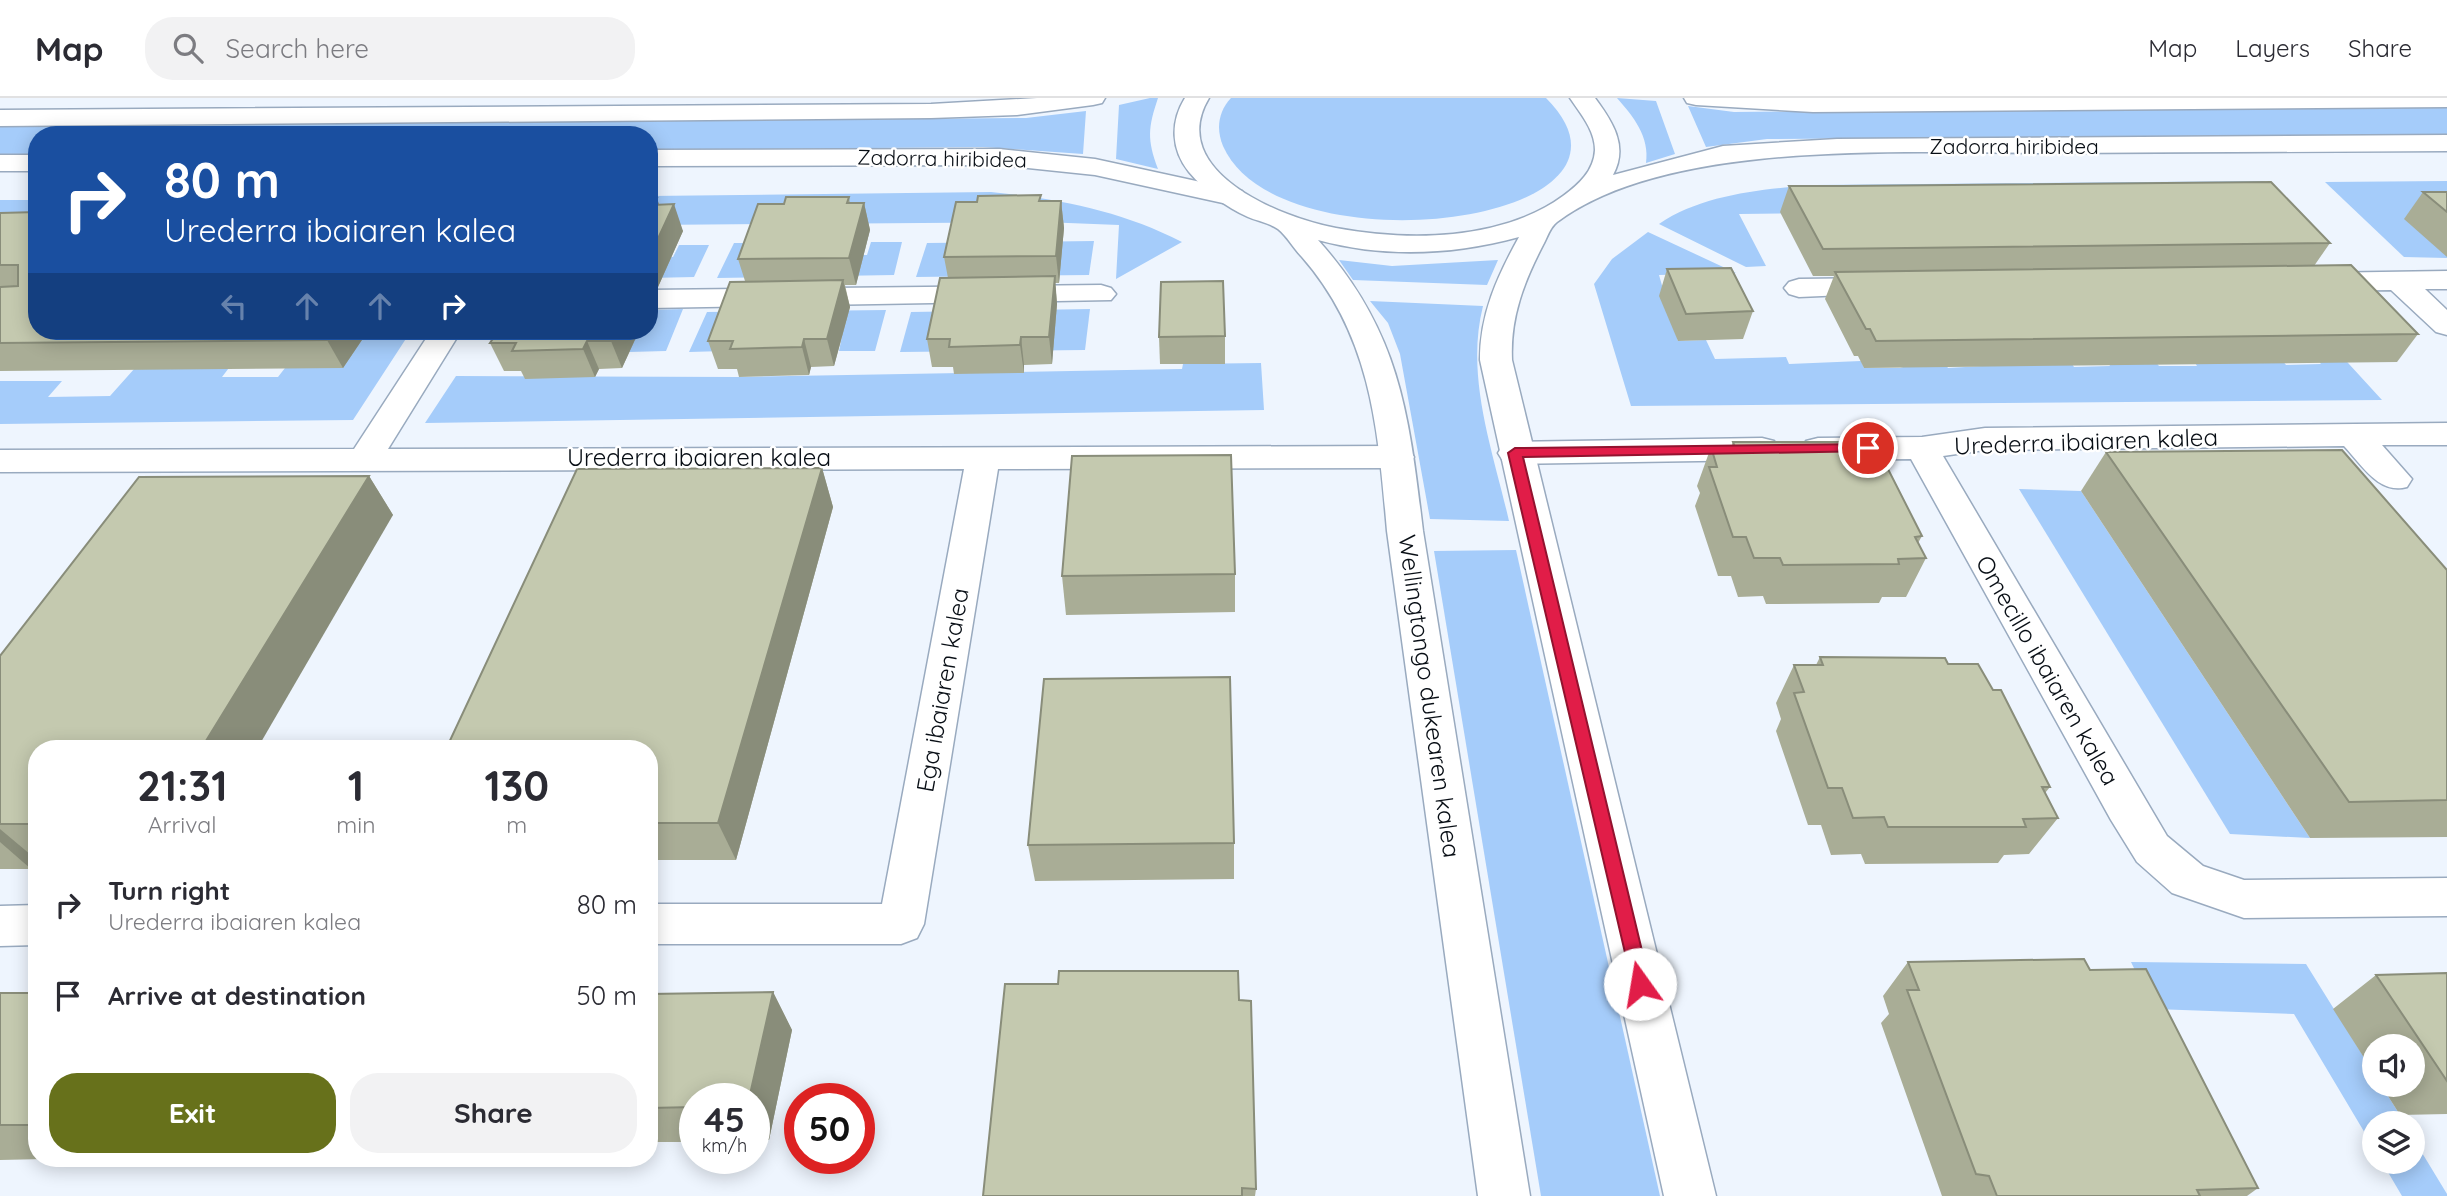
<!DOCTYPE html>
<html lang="en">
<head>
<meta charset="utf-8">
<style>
  body { margin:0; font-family:Quicksand,sans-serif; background:#f2f2f3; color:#2b2b33; height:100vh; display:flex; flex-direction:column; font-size:26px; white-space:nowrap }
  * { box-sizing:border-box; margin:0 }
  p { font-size:23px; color:#7c7c81 }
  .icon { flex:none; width:38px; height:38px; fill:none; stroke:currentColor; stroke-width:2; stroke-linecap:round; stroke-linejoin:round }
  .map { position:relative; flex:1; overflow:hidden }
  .sheet { position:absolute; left:28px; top:642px; width:630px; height:427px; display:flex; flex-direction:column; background:#fff; border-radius:28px; box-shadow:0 4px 18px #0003 }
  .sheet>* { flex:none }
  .top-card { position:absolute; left:28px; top:28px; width:630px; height:214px; border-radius:28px; box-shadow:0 4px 18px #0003; background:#1a4fa0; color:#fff; overflow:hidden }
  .tools { position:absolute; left:2362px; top:936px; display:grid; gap:14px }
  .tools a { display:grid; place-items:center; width:63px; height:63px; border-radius:50%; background:#fff; box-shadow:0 4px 18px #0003; font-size:35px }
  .speed { position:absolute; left:679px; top:985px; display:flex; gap:14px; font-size:35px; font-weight:700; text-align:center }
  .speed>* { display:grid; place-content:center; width:91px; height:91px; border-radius:50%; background:#fff; box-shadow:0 4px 18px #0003; line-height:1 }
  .speed small { font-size:18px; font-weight:400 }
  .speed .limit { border:10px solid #d22; background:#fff; color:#111 }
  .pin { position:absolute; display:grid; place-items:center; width:60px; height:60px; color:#fff; margin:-30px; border:4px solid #fff; border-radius:50%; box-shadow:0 2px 7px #0007 }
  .me { position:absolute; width:77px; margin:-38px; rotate:347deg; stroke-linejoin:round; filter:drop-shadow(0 0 5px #0008) }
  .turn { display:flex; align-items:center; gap:24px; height:147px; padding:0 21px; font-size:32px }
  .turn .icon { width:91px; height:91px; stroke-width:2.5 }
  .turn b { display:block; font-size:49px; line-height:60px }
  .lanes { display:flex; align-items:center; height:66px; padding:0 21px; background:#0003; justify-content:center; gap:35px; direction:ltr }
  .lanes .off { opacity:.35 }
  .eta { display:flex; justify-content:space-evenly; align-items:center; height:119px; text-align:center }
  .eta b { font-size:42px; font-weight:700; line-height:49px }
  .button { display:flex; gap:14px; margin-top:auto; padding:14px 21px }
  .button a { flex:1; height:80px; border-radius:28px; background:#67711b; color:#fff; font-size:28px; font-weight:700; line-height:80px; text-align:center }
  .button a+a { background:#f2f2f3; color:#2b2b33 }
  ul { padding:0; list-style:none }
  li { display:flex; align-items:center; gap:21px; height:91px; padding:0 21px }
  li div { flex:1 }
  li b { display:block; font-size:26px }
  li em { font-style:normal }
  header { display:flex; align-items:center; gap:42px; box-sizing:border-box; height:98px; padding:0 35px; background:#fff; border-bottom:2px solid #e1e1e2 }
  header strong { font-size:33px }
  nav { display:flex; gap:38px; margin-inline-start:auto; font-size:24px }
  .search { width:490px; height:63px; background:#f2f2f3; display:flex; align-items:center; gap:18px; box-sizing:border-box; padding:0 24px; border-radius:28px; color:#7c7c81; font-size:26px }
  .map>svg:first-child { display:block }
  .green { fill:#a5ccfa }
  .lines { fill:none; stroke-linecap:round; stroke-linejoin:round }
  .minor-casing { stroke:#99aabf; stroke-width:3 }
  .tertiary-casing { stroke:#99aabf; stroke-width:3 }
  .secondary-casing { stroke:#99aabf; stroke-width:3 }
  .minor { fill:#fff; fill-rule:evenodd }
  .tertiary { fill:#fff; fill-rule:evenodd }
  .secondary { fill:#fff; fill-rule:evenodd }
  .wall { fill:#a9ad96 }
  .shaded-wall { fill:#898d7a }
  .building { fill:#c4c9af; stroke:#898d7a; stroke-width:2 }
  .route { fill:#e11d48; stroke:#92132f; stroke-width:2 }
  .labels { text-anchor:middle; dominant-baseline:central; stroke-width:5; stroke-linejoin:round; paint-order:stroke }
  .far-street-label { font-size:21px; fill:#080e15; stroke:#fff }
  .street-label { font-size:24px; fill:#080e15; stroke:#fff }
</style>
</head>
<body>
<header>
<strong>Map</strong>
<div class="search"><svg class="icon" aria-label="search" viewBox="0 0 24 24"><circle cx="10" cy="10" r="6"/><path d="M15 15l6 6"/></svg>Search here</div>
<nav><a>Map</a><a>Layers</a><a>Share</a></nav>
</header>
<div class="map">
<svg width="2447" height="1098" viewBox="0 0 2447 1098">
  <rect width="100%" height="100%" fill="#eef5fe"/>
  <g class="green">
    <path d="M1150 0H1158C1148 30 1147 41 1158 71L1116 61 1119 7Z"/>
    <path d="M1231 0H1546C1673 127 1278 174 1223 48 1216 31 1218 14 1231 0Z"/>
    <path d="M1617 0 1656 3 1675 56 1646 65C1650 39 1633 18 1617 0Z"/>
    <polygon points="1688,8 1734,14 2447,8 2447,36 1767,41 1706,49"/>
    <polygon points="1086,13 1083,56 983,49 649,52 649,37 37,37 37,56 0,56 0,29 1026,20"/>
    <path d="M2264 83 2291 110 1739 116 1766 168 1746 169 1659 126C1703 96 1764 91 1815 87Z"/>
    <polygon points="2447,83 2447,160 2404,159 2325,84"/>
    <path d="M991 94C1060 101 1121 113 1182 144L1116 181 1119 127 1043 124 649 127V98Z"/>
    <polygon points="0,102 37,102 37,127 0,131"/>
    <polygon points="1648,134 1736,175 1659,177 1678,243 1706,242 1715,261 1786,259 1789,266 1861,263 1864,270 1900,270 1940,258 1948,270 2070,263 2074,269 2110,268 2103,256 2149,256 2159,268 2197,268 2194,263 2282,262 2286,267 2321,266 2311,254 2338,254 2382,302 1631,308 1594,186 1612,161"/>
    <polygon points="1094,143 1089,177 916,179 927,145"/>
    <path d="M871 144H902L894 177 717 180 734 145C779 145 822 158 867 157Z"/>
    <polygon points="679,147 709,147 694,179 649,180 651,159 673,159"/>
    <polygon points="1339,162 1392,168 1498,162 1487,187 1353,182"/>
    <path d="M1370 203 1483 208C1465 279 1493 353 1509 423L1430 421 1400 256 1388 225Z"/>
    <polygon points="683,211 666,253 629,254 616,233 649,233 649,212"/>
    <polygon points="1090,211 1085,252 900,254 911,214"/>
    <polygon points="886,212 875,253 839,253 842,238 724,253 689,254 707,214"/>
    <polygon points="168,233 254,237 222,279 278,279 285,270 343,270 334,233 411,233 353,322 0,326 0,283 62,283 48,299 110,298"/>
    <polygon points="1261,265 1264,312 425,325 456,278 739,279 1182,271 1183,266"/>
    <polygon points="2019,391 2081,393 2310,740 2230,736"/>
    <polygon points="1516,452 1660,1098 1541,1098 1434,453"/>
    <polygon points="2131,864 2306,866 2375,977 2375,987 2381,987 2405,1025 2375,1026 2375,1052 2294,916 2154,911"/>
    <polygon points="2413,1040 2447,1096 2447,1098 2402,1098 2382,1064 2413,1064"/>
  </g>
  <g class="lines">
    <g class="minor-casing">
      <g id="minor">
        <polygon points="2447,173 2447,191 2425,191 2447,212 2447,237 2436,234 2391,192 2316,193 2306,190 2301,184 2306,178 2316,175"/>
        <polygon points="1881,180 1891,183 1896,189 1891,195 1799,199 1789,196 1784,190 1789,184 1799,181"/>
        <polygon points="1101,187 1111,190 1116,196 1111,202 649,210 649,192"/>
        <polygon points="431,233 461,233 388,351 1397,348 1409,351 1414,359 1409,367 1397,370 998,371 924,826 917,840 901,846 649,846 649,806 882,806 964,371 0,374 0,352 354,351"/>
        <path d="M2447 325V347H2382L2412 381 2407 389C2379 397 2362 367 2344 348L1985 352 1943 358 2167 738 2203 768 2244 782 2447 780V818L2244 820 2172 795 2137 764 2111 722 1911 361 1818 362 1806 359 1801 351 1806 343 1818 340 1922 339 1985 330Z"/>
        <polygon points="1762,340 1774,343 1779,351 1774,359 1762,362 1515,366 1503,363 1498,355 1503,347 1515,344"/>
        <polygon points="37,807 37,847 0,848 0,808"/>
      </g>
    </g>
    <g class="tertiary-casing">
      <g id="tertiary">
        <polygon points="1037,0 1105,0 1102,5 1093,7 1017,17 931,20 0,28 0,12 931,6"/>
        <polygon points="999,51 1095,61 1242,93 1246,99 1242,105 1232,107 1095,77 999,67 649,68 649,52"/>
        <rect x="0" y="57" width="37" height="16"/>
      </g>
    </g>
    <g class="secondary-casing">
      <g id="secondary">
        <path d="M1185 0H1209C1165 73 1281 120 1336 130 1374 137 1414 140 1453 136 1490 132 1532 121 1563 98 1578 87 1594 73 1595 52 1595 32 1580 15 1570 0H1595C1612 23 1629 48 1613 77L1723 48 1837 41 2447 37V53C2319 54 2190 54 2062 55 1920 56 1672 38 1557 124 1550 129 1547 140 1543 147 1524 184 1510 219 1512 262L1716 1098H1664L1480 262C1480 216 1497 179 1519 139 1453 157 1384 160 1318 142 1400 233 1409 316 1423 433L1530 1098H1478L1387 433C1378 332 1372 239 1302 159 1294 151 1287 138 1278 131 1270 125 1257 123 1248 119 1226 109 1205 93 1189 74 1171 52 1170 24 1185 0Z"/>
        <polygon points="1684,0 2447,0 2447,9 1813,14 1696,7 1687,5"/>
      </g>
    </g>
    <use href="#minor" class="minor"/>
    <use href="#tertiary" class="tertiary"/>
    <use href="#secondary" class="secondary"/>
  </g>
  <g class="wall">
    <polygon points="1789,88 2330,145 2314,168 2418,236 2397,264 1864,270 1858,258 1854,258 1825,201 1834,178 1813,178 1780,114"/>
    <polygon points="2423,94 2447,94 2447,159 2404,121"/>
    <polygon points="849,99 850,105 864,105 870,132 856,187 845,187 850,209 834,268 811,269 809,277 739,279 737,271 718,271 708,243 745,183 738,161 784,106"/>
    <polygon points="649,100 659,107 683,133 658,189 649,190"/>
    <polygon points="1041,103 1061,103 1064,130 1059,185 1055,185 1057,206 1052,266 1024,267 1024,275 954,276 953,269 932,269 927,241 948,180 944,159"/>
    <polygon points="37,114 37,233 368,233 343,270 0,273 0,115"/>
    <polygon points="1667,171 1753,213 1743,241 1678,243 1659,198"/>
    <polygon points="498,233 639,233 622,270 599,271 595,279 525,281 521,273 504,273 490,245"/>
    <polygon points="1225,238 1225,266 1160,266 1159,239"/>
    <polygon points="1733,344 1842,349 1880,368 1922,438 1918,445 1926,460 1906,499 1882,499 1879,505 1766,506 1763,498 1738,499 1731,478 1718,478 1695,408 1700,395 1697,388 1711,349 1731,349"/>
    <polygon points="2106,354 2447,472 2447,739 2310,740 2081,393"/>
    <polygon points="822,370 833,409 736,762 649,762 649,651"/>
    <polygon points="369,378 393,417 37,651 37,762 31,771 0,771 0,558"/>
    <polygon points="1235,476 1235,514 1066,517 1062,478"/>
    <polygon points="1820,559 1948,566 1993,592 2050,689 2045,695 2058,720 2029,756 2004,757 1998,765 1865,766 1861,756 1831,757 1821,727 1808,727 1776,633 1781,621 1776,605 1794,567 1816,567"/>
    <polygon points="1234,745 1234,781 1035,783 1028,747"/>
    <polygon points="1908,864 2090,872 2258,1090 2247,1098 1942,1098 1881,925 1889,916 1883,898"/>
    <polygon points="2447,875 2447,1016 2400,1017 2381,987 2413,987 2413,948 2375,948 2375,977 2333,911 2376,877"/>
    <polygon points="773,894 792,932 769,1042 754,1043 754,1001 695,1001 695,1044 649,1044 649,896"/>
    <polygon points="0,895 37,895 37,1060 89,1060 0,1062"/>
    <polygon points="1239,902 1256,1091 1255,1098 983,1098"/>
  </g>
  <g class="shaded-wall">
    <polygon points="657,100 665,125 674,106 683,133 658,189 649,165 654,107"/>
    <polygon points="1061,103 1064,130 1059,185 1056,158"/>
    <polygon points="864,105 870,132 856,187 849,160"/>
    <polygon points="1055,178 1057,206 1052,266 1049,239"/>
    <polygon points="843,182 850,209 834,268 827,241"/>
    <polygon points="333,233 368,233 343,270 327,242"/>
    <polygon points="616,233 639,233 622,270 611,243"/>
    <polygon points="1021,239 1024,267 1024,275 1020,247"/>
    <polygon points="804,241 811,269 809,277 802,249"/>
    <polygon points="587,243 599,271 595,279 583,251"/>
    <polygon points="822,370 833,409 736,762 718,725"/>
    <polygon points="369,378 393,417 257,651 201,651"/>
    <polygon points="0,731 37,762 31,771 0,744"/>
    <polygon points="773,894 792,932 769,1042 754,1018 754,1001 749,1001"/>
  </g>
  <g class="building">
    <polygon points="2271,84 2330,145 1823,151 1789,88 1843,88"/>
    <polygon points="2423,94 2447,94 2447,114"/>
    <polygon points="1041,97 1039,103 1061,103 1056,158 944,159 956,104 977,104 978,98"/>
    <polygon points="786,99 849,99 847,105 864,105 849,160 738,161 758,106 784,106"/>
    <polygon points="649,100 657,100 654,107 674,106 649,160"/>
    <polygon points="37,114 37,233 333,233 327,242 0,245 0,189 18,188 18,167 0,167 0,115"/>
    <polygon points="2351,167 2418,236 1876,243 1870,231 1866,231 1835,174"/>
    <polygon points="1731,170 1753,213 1686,216 1667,171"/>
    <polygon points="1055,178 1049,239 1021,239 1020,247 949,249 950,241 927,241 940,180"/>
    <polygon points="843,182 827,241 804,241 802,249 730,251 733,243 708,243 730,184"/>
    <polygon points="1223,183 1225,238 1159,239 1161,184"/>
    <polygon points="498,233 616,233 611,243 587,243 583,251 512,253 516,245 490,245"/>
    <polygon points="1733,344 1840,344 1842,349 1869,348 1880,368 1886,367 1922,438 1915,439 1926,460 1898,461 1899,466 1783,467 1780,460 1754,460 1746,439 1733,439 1709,369 1717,369 1711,349 1735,349"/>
    <polygon points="2342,352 2447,472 2447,702 2349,704 2106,354"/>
    <polygon points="1231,357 1235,476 1062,478 1072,358"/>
    <polygon points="822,370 718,725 649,725 649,651 446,651 577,371"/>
    <polygon points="369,378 201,651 37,651 37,726 0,726 0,558 139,379"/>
    <polygon points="1820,559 1945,560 1948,566 1978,566 1993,592 2001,592 2050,689 2042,689 2058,720 2023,721 2026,729 1888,729 1884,719 1853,720 1842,690 1828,690 1794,595 1804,594 1794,567 1823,567"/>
    <polygon points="1230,579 1234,745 1028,747 1044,581"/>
    <polygon points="2084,861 2090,872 2146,871 2258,1090 2197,1092 2200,1098 1997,1098 1989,1078 1976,1076 1907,892 1919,892 1908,864"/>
    <polygon points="1059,873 1238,873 1239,902 1251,903 1256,1091 1242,1090 1242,1098 983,1098 1005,886 1058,886"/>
    <polygon points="2447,875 2447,983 2376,877"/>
    <polygon points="773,894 749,1001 695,1001 695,1009 649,1010 649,896"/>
    <rect x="0" y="895" width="37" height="132"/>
  </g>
  <polygon class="route" points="1868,346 1873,347 1873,353 1523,359 1650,886 1647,893 1640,895 1634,893 1508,355 1515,350"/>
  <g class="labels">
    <g class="far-street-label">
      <text x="2014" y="48">Zadorra hiribidea</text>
      <text transform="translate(942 60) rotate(1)">Zadorra hiribidea</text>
    </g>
    <g class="street-label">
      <text transform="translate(2086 343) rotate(-2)">Urederra ibaiaren kalea</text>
      <text x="699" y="359">Urederra ibaiaren kalea</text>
      <text transform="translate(2048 572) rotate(60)">Omecillo ibaiaren kalea</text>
      <text transform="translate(942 592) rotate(-80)">Ega ibaiaren kalea</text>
      <text transform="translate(1430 598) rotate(82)">Wellingtongo dukearen kalea</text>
    </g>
  </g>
</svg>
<div class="tools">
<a><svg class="icon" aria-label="sound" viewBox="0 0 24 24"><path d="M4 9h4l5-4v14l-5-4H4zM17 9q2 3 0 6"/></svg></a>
<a><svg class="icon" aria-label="layers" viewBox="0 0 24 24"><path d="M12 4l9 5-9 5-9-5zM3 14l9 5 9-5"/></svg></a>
</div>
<div class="speed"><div>45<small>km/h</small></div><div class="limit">50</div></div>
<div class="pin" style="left:1868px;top:350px;background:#d93025"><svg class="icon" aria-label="arrive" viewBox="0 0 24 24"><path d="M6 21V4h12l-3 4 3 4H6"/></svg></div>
<svg class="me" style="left:1640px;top:886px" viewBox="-20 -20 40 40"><circle r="19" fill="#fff"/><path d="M0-13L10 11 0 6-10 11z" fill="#e11d48"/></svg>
<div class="top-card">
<div class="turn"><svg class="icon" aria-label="right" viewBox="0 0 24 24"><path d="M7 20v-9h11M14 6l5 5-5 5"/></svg><div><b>80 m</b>Urederra ibaiaren kalea</div></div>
<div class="lanes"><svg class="icon off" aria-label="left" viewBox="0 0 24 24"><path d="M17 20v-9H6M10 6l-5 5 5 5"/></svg><svg class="icon off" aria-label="ahead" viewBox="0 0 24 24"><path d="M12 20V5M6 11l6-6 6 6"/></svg><svg class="icon off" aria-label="ahead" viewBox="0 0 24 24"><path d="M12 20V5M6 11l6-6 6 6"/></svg><svg class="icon" aria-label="right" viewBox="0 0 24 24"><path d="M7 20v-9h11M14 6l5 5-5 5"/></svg></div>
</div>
<section class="sheet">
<div class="eta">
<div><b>21:31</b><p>Arrival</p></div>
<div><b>1</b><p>min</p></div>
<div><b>130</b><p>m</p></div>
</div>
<ul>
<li><svg class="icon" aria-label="right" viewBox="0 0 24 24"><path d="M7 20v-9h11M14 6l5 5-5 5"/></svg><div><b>Turn right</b><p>Urederra ibaiaren kalea</p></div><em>80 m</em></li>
<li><svg class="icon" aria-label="arrive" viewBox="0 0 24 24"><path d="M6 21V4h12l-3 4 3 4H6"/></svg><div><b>Arrive at destination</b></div><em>50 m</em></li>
</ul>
<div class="button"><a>Exit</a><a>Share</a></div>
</section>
</div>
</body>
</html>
